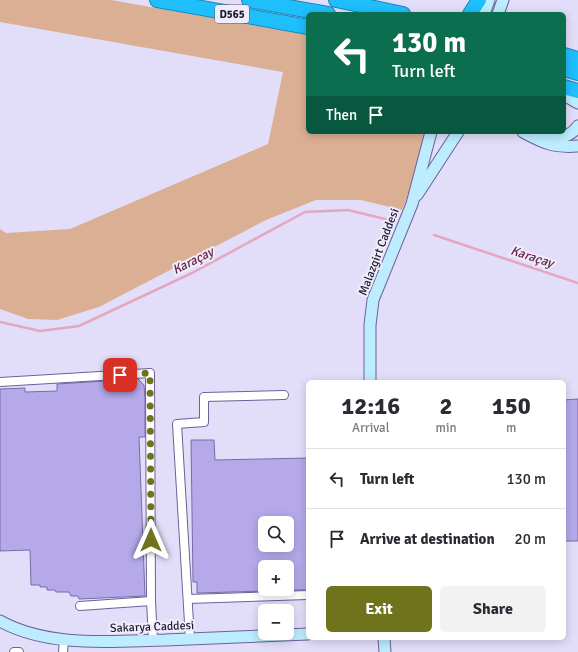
<!DOCTYPE html>
<html lang="en">
<head>
<meta charset="utf-8">
<style>
  body { margin:0; font-family:Signika,sans-serif; background:#f2f2f3; color:#2b2b33; height:100vh; display:flex; flex-direction:column; font-size:15px; white-space:nowrap }
  * { box-sizing:border-box; margin:0 }
  p { font-size:13px; color:#7c7c81 }
  .icon { flex:none; width:22px; height:22px; fill:none; stroke:currentColor; stroke-width:2; stroke-linecap:round; stroke-linejoin:round }
  .map { position:relative; flex:1; overflow:hidden }
  .drawer { position:absolute; left:306px; top:380px; width:260px; height:260px; display:flex; flex-direction:column; background:#fff; border-radius:6px; box-shadow:0 2px 10px #0003 }
  .drawer>* { flex:none }
  .guide { position:absolute; left:306px; top:12px; width:260px; height:122px; border-radius:6px; box-shadow:0 2px 10px #0003; background:#0b6e4f; color:#fff; overflow:hidden }
  .buttons { position:absolute; left:258px; top:516px; display:grid; gap:8px }
  .buttons a { display:grid; place-items:center; width:36px; height:36px; border-radius:6px; background:#fff; box-shadow:0 2px 10px #0003; font-size:20px }
  .pin { position:absolute; display:grid; place-items:center; width:34px; height:34px; color:#fff; margin:-17px; border-radius:8px; box-shadow:0 2px 6px #0006 }
  .me { position:absolute; width:44px; margin:-22px; rotate:0deg; stroke-linejoin:round; filter:drop-shadow(0 0 3px #0008) }
  .turn { display:flex; align-items:center; gap:14px; height:84px; padding:0 20px; font-size:18px }
  .turn .icon { width:52px; height:52px; stroke-width:2.5 }
  .turn b { display:block; font-size:28px; line-height:34px }
  .then { display:flex; align-items:center; height:38px; padding:0 20px; background:#0003; gap:8px; font-size:15px }
  .eta { display:flex; justify-content:space-evenly; align-items:center; height:68px; text-align:center }
  .eta b { font-size:24px; font-weight:800; line-height:28px }
  .primary-button { display:flex; gap:8px; margin-top:auto; padding:8px 20px }
  .primary-button a { flex:1; height:46px; border-radius:6px; background:#6f741c; color:#fff; font-size:16px; font-weight:800; line-height:46px; text-align:center }
  .primary-button a+a { background:#f2f2f3; color:#2b2b33 }
  ul { padding:0; list-style:none }
  li { display:flex; align-items:center; gap:12px; height:60px; padding:0 20px; border-top:1px solid #e1e1e2 }
  li div { flex:1 }
  li b { display:block; font-size:15px }
  li em { font-style:normal }
  .map>svg:first-child { display:block }
  .green { fill:#dbaf94 }
  .lines { fill:none; stroke-linecap:round; stroke-linejoin:round }
  .stream { stroke:#e5a6c0; stroke-width:2.5 }
  .building { fill:#b5a9ea; stroke:#786ba7; fill-rule:evenodd }
  .street-casing { stroke:#6d609b; stroke-width:10 }
  .secondary-casing { stroke:#6d609b; stroke-width:13 }
  .highway-casing { stroke:#1f85b6; stroke-width:16 }
  .street { stroke:#fff; stroke-width:8 }
  .secondary { stroke:#bcecfe; stroke-width:11 }
  .highway { stroke:#1fbefd; stroke-width:14 }
  .route { stroke:#6f741c; stroke-width:7; stroke-dasharray:0 12.6 }
  .labels { text-anchor:middle; dominant-baseline:central; stroke-width:4; stroke-linejoin:round; paint-order:stroke }
  .shield { fill:#efedfb; stroke:#5d596e; stroke-width:1 }
  .shield-label { font-size:11px; font-weight:bold; fill:#1f1a32 }
  .street-label { font-size:12px; fill:#1f1a32; stroke:#efedfb }
  .water-label { font-size:13px; font-style:italic; fill:#6d2348; stroke:#efedfb }
</style>
</head>
<body>
<div class="map">
<svg width="578" height="652" viewBox="0 0 578 652">
  <rect width="100%" height="100%" fill="#e2def9"/>
  <polygon class="green" points="0,0 111,0 308,35 308,132 427,132 421,166 402,210 361,200 316,200 266,220 99,307 57,320 28,319 0,309 0,229 6,233 70,229 268,144 283,72 0,22"/>
  <g class="lines">
    <g class="stream">
      <polyline points="434,235 578,283"/>
      <polyline points="0,322 40,331 79,326 192,273 305,212 348,210 393,221"/>
    </g>
  </g>
  <g class="building">
    <polygon points="138,379 144,385 145,399 145,437 139,437 145,596 79,599 78,596 71,596 69,592 56,592 55,590 47,590 47,587 40,587 40,585 31,585 30,550 0,551 0,389 25,388 25,392 57,391 57,384"/>
    <polygon points="578,399 578,541 564,541 564,400"/>
    <path d="M191 440H214L215 460 308 458V590H287V567H265V591L197 593V582H193ZM265 523H287V545H265Z"/>
  </g>
  <g class="lines">
    <g class="street-casing">
      <g id="street">
        <polyline points="0,382 150,373 151,601 153,640"/>
        <polyline points="188,599 308,595"/>
        <polyline points="80,606 151,601"/>
        <polyline points="190,639 177,424 204,422 204,397 284,395"/>
        <polyline points="14,652 19,652"/>
        <polyline points="63,652 64,640"/>
      </g>
    </g>
    <g class="secondary-casing">
      <g id="secondary">
        <polyline points="484,14 489,0"/>
        <polyline points="498,14 503,0"/>
        <polyline points="564,95 578,103"/>
        <path d="M523 132C543 143 554 148 578 146"/>
        <path d="M543 132C556 139 569 139 578 126"/>
        <polyline points="417,195 458,132"/>
        <polyline points="370,382 370,325 373,300 412,204 431,132"/>
        <path d="M0 621C49 648 111 641 165 640 212 638 260 636 308 634"/>
        <polyline points="384,638 385,652"/>
      </g>
    </g>
    <g class="highway-casing">
      <g id="highway">
        <polyline points="157,0 308,27"/>
        <polyline points="249,0 328,14"/>
        <polyline points="336,0 403,14"/>
        <polyline points="470,14 479,0"/>
        <polyline points="564,55 578,59"/>
        <polyline points="564,69 578,73"/>
        <polyline points="564,87 578,91"/>
      </g>
    </g>
    <use href="#street" class="street"/>
    <use href="#secondary" class="secondary"/>
    <use href="#highway" class="highway"/>
  </g>
  <g class="lines">
    <polyline class="route" points="120,375 150,373 151,540"/>
  </g>
  <g class="labels">
    <rect class="shield" x="215" y="5" width="34" height="18" rx="3"/>
    <g class="shield-label">
      <text x="232" y="14">D565</text>
    </g>
    <g class="street-label">
      <text transform="translate(379 252) rotate(-69)">Malazgirt Caddesi</text>
      <text transform="translate(152 627) rotate(-2)">Sakarya Caddesi</text>
    </g>
    <g class="water-label">
      <text transform="translate(532 257) rotate(18)">Karaçay</text>
      <text transform="translate(193 261) rotate(-27)">Karaçay</text>
    </g>
  </g>
</svg>
<div class="buttons">
<a><svg class="icon" aria-label="search" viewBox="0 0 24 24"><circle cx="10" cy="10" r="6"/><path d="M15 15l6 6"/></svg></a>
<a>+</a>
<a>−</a>
</div>
<div class="pin" style="left:120px;top:375px;background:#d93025"><svg class="icon" aria-label="arrive" viewBox="0 0 24 24"><path d="M6 21V4h12l-3 4 3 4H6"/></svg></div>
<svg class="me" style="left:151px;top:540px" viewBox="-20 -20 40 40"><path d="M0-17L14 15 0 8-14 15z" fill="#6f741c" stroke="#fff" stroke-width="4"/></svg>
<div class="guide">
<div class="turn"><svg class="icon" aria-label="left" viewBox="0 0 24 24"><path d="M17 20v-9H6M10 6l-5 5 5 5"/></svg><div><b>130 m</b>Turn left</div></div>
<div class="then">Then<svg class="icon" aria-label="arrive" viewBox="0 0 24 24"><path d="M6 21V4h12l-3 4 3 4H6"/></svg></div>
</div>
<section class="drawer">
<div class="eta">
<div><b>12:16</b><p>Arrival</p></div>
<div><b>2</b><p>min</p></div>
<div><b>150</b><p>m</p></div>
</div>
<ul>
<li><svg class="icon" aria-label="left" viewBox="0 0 24 24"><path d="M17 20v-9H6M10 6l-5 5 5 5"/></svg><div><b>Turn left</b></div><em>130 m</em></li>
<li><svg class="icon" aria-label="arrive" viewBox="0 0 24 24"><path d="M6 21V4h12l-3 4 3 4H6"/></svg><div><b>Arrive at destination</b></div><em>20 m</em></li>
</ul>
<div class="primary-button"><a>Exit</a><a>Share</a></div>
</section>
</div>
</body>
</html>
